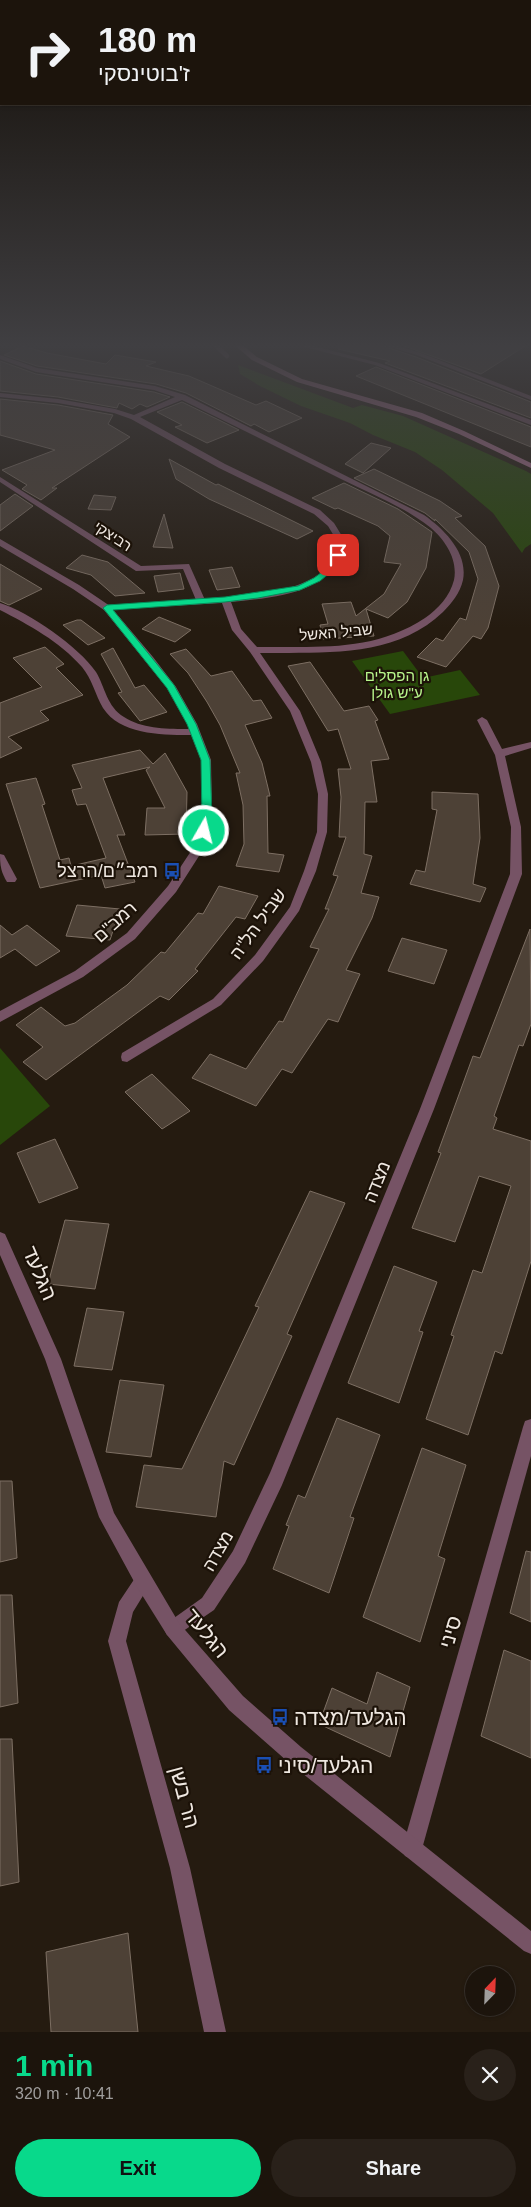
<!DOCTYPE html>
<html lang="en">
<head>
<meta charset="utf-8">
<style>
  body { margin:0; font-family:Helvetica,Heebo,sans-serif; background:#29211a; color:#f1f3f6; height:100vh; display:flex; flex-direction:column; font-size:19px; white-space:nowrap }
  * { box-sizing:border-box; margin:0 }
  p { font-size:16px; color:#a09e9d }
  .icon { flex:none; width:28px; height:28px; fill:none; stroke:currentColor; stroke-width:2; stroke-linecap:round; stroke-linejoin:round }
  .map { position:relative; height:2032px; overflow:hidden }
  .side { display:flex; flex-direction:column; background:#1c140c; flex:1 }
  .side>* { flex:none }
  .top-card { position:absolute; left:0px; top:0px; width:531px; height:105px; box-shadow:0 1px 4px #0004,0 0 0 1px #3a332d; background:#1c140c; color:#f1f3f6; overflow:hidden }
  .needle { width:32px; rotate:23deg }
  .buttons { position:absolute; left:465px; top:1966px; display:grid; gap:10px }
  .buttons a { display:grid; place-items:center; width:50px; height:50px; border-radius:50%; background:#1c140c; box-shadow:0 1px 4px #0004,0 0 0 1px #3a332d; font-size:25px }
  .pin { position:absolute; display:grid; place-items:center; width:42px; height:42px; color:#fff; margin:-21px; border-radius:10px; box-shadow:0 2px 8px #0006 }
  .me { position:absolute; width:55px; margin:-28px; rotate:8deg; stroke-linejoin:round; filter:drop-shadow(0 0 4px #0008) }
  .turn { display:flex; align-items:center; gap:18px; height:105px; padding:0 15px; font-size:22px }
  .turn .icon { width:65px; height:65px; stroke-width:2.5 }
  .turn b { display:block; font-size:35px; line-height:42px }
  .round { display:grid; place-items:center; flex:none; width:52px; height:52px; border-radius:26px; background:#29211a }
  .head { display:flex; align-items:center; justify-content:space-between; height:85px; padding:0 15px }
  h1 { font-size:30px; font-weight:700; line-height:38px; color:#08d98b }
  .cta { display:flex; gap:10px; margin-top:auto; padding:10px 15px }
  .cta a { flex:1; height:58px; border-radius:30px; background:#08d98b; color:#111; font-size:20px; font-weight:700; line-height:58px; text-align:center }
  .cta a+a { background:#29211a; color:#f1f3f6 }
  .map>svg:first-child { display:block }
  .green { fill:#28470a }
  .building { fill:#4d4136; stroke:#7d6f63 }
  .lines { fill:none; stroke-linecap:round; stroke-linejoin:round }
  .service { stroke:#765365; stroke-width:4.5 }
  .minor { fill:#765365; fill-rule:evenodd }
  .tertiary { fill:#765365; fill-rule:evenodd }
  .secondary { fill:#a9708e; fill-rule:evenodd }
  .route { fill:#08d98b; stroke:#058d5a }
  .labels { text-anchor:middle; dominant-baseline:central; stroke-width:4.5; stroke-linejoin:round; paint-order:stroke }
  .far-street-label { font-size:15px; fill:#efe8e1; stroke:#1c1208 }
  .far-park-label { font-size:15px; fill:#b8f58c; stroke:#1c1208 }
  .poi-label { font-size:18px; fill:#efe8e1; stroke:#1c1208; text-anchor:end }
  .street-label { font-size:18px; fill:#efe8e1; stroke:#1c1208 }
  .near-street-label { font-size:21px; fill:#efe8e1; stroke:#1c1208 }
  .near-poi-label { font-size:21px; fill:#efe8e1; stroke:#1c1208; text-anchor:start }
</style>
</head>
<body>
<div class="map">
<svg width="531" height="2032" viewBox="0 0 531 2032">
  <rect width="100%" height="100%" fill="#251b10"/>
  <g class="green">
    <polygon points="238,365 353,408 362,405 403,416 526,471 531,474 531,544 525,548 522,553 493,513 442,470 415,452 373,435 350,423 301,406 260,386 240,374"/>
    <polygon points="403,651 423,678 460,670 480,695 390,714 352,661"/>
    <polygon points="0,1048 50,1106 0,1145"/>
  </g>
  <g class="building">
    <polygon points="339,343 374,343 416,357 531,402 531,418 385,363 390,361 338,349"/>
    <polygon points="396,343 530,343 481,374"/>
    <polygon points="23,346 47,353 106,364 115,355 156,362 146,366 189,376 256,405 266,401 302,418 269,432 254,424 251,426 186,393 156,384 37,366 4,355"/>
    <polygon points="0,361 36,374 154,392 170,397 147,407 140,404 132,409 119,403 117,408 58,397 0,391"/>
    <polygon points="376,367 531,427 531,447 356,376"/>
    <polygon points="0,399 58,405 113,415 108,424 130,437 52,488 57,488 41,500 22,489 27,485 2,470 55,450 0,435"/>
    <polygon points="182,402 221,421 239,430 207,443 175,427 182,425 157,412"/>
    <polygon points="371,443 391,448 363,473 345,464"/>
    <polygon points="169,459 216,485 218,484 313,531 297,539 209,499 176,479"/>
    <polygon points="374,469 440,501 462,516 455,518 485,546 499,586 488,628 481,639 473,636 446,667 417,657 436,638 443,641 460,618 466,620 478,579 469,552 435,519 435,521 425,513 354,478"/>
    <polygon points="344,483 398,509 432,532 426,568 407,602 388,618 366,609 374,636 323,639 320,625 328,624 322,604 351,602 356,616 384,594 401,564 384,562 390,536 378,526 338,508 335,509 312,498"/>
    <polygon points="15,494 33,506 0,531 0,505"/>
    <polygon points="94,495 116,497 111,510 88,509"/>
    <polygon points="164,514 173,548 153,547"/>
    <polygon points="82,555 108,562 145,593 115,596 91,575 66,568"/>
    <polygon points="0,564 42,589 9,605 0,601"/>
    <polygon points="232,567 240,587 217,590 209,570"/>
    <polygon points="180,573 184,589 158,592 154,576"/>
    <polygon points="159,617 191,630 175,642 142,629"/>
    <polygon points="77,620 81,620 105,638 88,645 63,625"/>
    <polygon points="45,647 64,664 56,668 83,695 40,711 49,720 8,737 22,748 0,758 0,703 42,687 13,658"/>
    <polygon points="113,648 135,688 144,685 167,712 140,721 118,693 122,692 101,654"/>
    <polygon points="186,649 211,676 232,671 253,701 261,700 272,718 245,725 262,763 270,796 267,796 268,853 284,855 279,872 236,866 244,844 243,805 236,773 240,773 220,725 207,702 188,673 170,654"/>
    <polygon points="310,662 344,711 369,706 378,720 375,721 389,759 371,761 377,802 365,802 364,854 372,856 361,893 379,897 372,918 346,970 360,974 338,1022 328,1019 292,1073 282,1069 256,1106 192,1078 210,1054 246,1069 279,1021 283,1022 319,949 310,947 329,909 325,909 338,876 333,875 346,837 339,837 341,797 338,769 351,769 338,729 328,731 288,666"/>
    <polygon points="140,750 153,764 165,753 172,765 187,792 186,834 145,835 147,808 165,808 146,770 150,767 103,778 125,835 117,835 135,882 105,888 101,875 40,888 6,784 36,778 45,804 42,805 60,860 69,858 71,866 106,858 86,804 77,805 72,790 82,788 72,765"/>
    <polygon points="432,792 478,794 480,838 473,884 486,888 480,902 410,884 416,870 425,872 437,810 432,809"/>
    <polygon points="219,886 258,896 245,919 236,917 195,969 198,971 169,1000 160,996 46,1080 23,1062 43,1047 16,1025 41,1007 65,1026 75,1023 127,985 161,952 165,953 198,913 203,914"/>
    <polygon points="77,905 120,909 110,940 66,936"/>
    <polygon points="0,925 12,935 27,925 60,951 36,966 15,949 0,958"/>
    <polygon points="530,929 531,1024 523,1046 519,1045 494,1116 497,1118 493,1129 531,1141 531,1261 502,1354 495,1351 468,1435 426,1419 454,1336 451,1335 473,1270 482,1273 511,1186 479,1176 455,1242 412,1228 441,1153 438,1152 473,1056 480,1058"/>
    <polygon points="402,938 447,950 434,984 388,971"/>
    <polygon points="152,1074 190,1111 162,1129 125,1092"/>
    <polygon points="55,1139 78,1188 39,1203 17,1153"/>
    <polygon points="310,1191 345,1203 287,1334 292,1336 234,1465 224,1461 216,1517 136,1507 144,1465 182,1469 259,1307 255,1306"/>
    <polygon points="65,1220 109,1224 95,1289 48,1284"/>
    <polygon points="394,1266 437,1282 419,1331 423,1332 399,1403 348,1383"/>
    <polygon points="87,1308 124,1312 112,1370 74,1366"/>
    <polygon points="120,1380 164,1385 151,1457 106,1452"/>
    <polygon points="337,1418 380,1435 350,1517 354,1518 329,1593 273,1569 289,1526 286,1525 298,1495 305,1498"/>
    <polygon points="422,1448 466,1465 438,1556 445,1559 420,1642 363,1617"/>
    <polygon points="0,1481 12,1481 17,1558 0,1562"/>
    <polygon points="526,1551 531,1552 531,1622 510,1613"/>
    <polygon points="0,1595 12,1595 18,1703 0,1707"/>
    <polygon points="504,1650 531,1661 531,1758 481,1736"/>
    <polygon points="377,1672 410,1687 390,1757 319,1724 332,1688 367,1704"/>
    <polygon points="0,1739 12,1739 19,1882 0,1886"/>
    <polygon points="128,1933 138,2032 51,2032 46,1952"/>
  </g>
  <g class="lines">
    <polyline class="service" points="213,343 227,356"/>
    <g class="minor">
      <polygon points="289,343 302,343 379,363 531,420 531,425 375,365"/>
      <polygon points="376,343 388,343 421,353 531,396 531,400 417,355"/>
      <path d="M0 355 37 368 155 386 185 395 424 515C445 530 468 553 463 580 460 593 452 603 443 612 394 659 322 652 260 653L300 711 321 762 328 794 327 832 316 871 299 911 263 961 221 1005 127 1062 122 1061 121 1057 122 1053 213 999 255 955 290 907 304 871 317 832 318 794 311 762 290 711 250 652 232 630 222 603 104 610V606L107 605 196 600 183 569 136 571 0 482V477L141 566 189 564 205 600C235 597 288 594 315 577 328 569 334 555 337 541L328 526 314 514 219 468 131 419 114 413 58 403 0 397V393L58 399 115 409 134 415 175 397 154 390 36 372 0 359ZM182 400C235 426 288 452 341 479 371 494 405 507 431 528 446 541 458 560 454 580 450 596 438 609 425 618 372 653 316 646 257 647L241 629 231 602C277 597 333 595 345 541L334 523 320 510 225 464 140 417Z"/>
      <path d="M0 603C29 612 79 647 96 672 105 687 107 707 124 717 144 730 172 729 195 729L200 732 195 735C165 735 121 736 103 708 95 694 92 679 82 667 59 641 29 625 0 610Z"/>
      <polygon points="482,717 487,720 502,749 531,742 531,748 505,756 521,827 522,874 434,1109 282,1485 245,1563 214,1610 173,1638 167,1635 164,1629 167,1623 202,1598 233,1551 270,1473 420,1109 510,874 511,827 495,755 477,720"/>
      <path d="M0 854 4 855 17 879 15 882H7C1 872 0 866 0 854Z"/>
      <polygon points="531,1419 531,1456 422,1849 419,1856 412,1859 405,1856 402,1849 523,1427 525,1421"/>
      <polygon points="143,1572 149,1575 152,1581 133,1612 126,1641 190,1868 226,2032 204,2032 170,1868 108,1641 119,1602 137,1575"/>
    </g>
    <g class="tertiary">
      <polygon points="0,539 79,585 110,606 153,657 176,687 197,724 211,760 212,817 206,845 176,892 135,939 83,977 0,1022 0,1011 75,971 127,933 168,886 195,845 202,817 201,760 187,724 167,688 104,610 73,589 0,546"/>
      <polygon points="0,1232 5,1234 61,1359 114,1513 179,1623 243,1696 301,1747 531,1931 531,1954 524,1951 287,1761 229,1710 167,1635 137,1587 99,1517 45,1359 0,1255"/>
    </g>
    <polygon class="secondary" points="232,343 240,343 257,357 302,379 422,413 464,431 531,463 531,468 459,434 416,417 297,382 252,360"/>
  </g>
  <linearGradient id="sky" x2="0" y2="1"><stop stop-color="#140f09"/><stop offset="0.55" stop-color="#403f42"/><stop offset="1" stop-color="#403f42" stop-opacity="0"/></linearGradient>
  <rect width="531" height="628" fill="url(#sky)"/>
  <polygon class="route" points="336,553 342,555 331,572 320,581 300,590 258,598 225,602 113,610 174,685 196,724 210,760 212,818 207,834 200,834 199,831 202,818 201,760 187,724 167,688 103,608 107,605 225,597 298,586 314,578 326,569"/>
  <defs>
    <g id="bus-bare" transform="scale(1.35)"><path d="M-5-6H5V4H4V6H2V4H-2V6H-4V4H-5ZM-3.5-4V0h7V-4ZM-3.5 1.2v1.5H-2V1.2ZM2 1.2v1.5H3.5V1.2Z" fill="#1a4fb4" stroke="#1c1208" stroke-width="2.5" paint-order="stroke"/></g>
  </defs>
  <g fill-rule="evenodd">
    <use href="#bus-bare" x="172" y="871"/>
    <use href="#bus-bare" x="280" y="1717"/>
    <use href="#bus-bare" x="264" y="1765"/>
  </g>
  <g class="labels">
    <g class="far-street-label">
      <text transform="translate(113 536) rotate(33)">רביצקי</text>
      <text transform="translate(336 632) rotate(-5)">שביל האשל</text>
    </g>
    <g class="far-park-label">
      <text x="397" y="675">גן הפסלים<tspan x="397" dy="17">ע"ש גולן</tspan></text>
    </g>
    <g class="poi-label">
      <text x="158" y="871">רמב״ם/הרצל</text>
    </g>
    <g class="street-label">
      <text transform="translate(115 922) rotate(-42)">רמב"ם</text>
      <text transform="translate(258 924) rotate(-54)">שביל הל"ה</text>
      <text transform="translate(377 1182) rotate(-68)">מצדה</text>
      <text transform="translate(218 1551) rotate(-60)">מצדה</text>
    </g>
    <g class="near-street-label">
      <text transform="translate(40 1273) rotate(67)">הגלעד</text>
      <text transform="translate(450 1632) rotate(-74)">סיני</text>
      <text transform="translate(207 1633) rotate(51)">הגלעד</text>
      <text transform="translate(185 1797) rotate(75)">הר בשן</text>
    </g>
    <g class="near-poi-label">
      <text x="294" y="1717">הגלעד/מצדה</text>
      <text x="278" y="1765">הגלעד/סיני</text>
    </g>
  </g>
</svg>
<div class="buttons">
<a><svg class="needle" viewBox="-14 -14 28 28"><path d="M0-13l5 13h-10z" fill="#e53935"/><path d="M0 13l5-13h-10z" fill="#a09e9d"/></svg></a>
</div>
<div class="pin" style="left:338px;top:555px;background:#d93025"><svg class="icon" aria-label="arrive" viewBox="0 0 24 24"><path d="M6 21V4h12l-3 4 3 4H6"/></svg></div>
<svg class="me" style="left:204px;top:831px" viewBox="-20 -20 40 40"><circle r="17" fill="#08d98b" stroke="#fff" stroke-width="3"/><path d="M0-11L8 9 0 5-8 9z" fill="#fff"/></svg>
<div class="top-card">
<div class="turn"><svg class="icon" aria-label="right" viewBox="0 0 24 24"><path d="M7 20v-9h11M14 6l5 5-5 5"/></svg><div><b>180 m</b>ז'בוטינסקי</div></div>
</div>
</div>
<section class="side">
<div class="head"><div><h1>1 min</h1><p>320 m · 10:41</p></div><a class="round"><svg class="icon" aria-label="close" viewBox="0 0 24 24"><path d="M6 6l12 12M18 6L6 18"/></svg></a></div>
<div class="cta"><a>Exit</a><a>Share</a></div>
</section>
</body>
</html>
